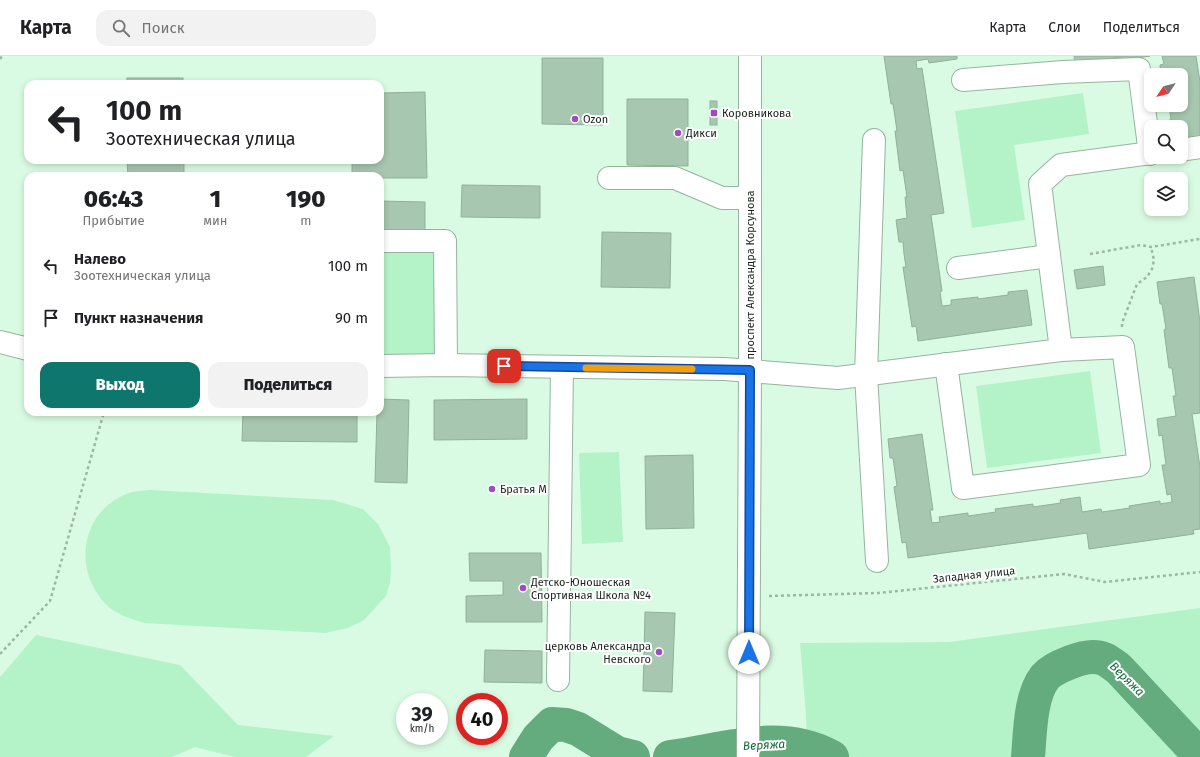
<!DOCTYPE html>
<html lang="ru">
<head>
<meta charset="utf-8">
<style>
  body { margin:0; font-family:"Fira Sans",sans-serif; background:#f2f2f2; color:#202124; height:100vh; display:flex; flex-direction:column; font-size:15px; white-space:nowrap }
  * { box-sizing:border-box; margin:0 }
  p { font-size:13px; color:#757577 }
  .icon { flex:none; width:22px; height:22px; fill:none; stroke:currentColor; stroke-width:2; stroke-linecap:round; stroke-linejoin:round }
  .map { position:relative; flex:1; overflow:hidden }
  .sheet { position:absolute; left:24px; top:116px; width:360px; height:244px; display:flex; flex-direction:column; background:#fff; border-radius:12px; box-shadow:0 2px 6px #0003 }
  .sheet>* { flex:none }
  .guide { position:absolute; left:24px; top:24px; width:360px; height:84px; border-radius:12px; box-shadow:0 2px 6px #0003; background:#fff; color:#202124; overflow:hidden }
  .needle { width:26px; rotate:235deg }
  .buttons { position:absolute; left:1144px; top:12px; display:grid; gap:8px }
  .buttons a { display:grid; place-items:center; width:44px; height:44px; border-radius:8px; background:#fff; box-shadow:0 2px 6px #0003; font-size:20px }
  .speed { position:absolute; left:396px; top:637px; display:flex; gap:8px; font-size:20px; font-weight:700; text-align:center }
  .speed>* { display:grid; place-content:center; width:52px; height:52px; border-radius:50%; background:#fff; box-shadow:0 2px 6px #0003; line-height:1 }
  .speed small { font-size:10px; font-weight:400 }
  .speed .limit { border:6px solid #d22; background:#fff; color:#111 }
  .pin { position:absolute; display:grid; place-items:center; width:34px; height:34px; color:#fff; margin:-17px; border-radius:8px; box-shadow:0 2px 6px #0006 }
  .me { position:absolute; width:44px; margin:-22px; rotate:0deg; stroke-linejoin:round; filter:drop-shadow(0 0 3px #0008) }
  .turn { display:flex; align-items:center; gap:14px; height:84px; padding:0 16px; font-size:18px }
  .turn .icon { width:52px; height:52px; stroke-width:2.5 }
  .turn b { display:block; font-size:28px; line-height:34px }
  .eta { display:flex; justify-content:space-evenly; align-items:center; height:68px; text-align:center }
  .eta b { font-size:24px; font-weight:800; line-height:28px }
  .cta { display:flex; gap:8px; margin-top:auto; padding:8px 16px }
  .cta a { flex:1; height:46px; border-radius:12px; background:#0f766e; color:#fff; font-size:16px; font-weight:800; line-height:46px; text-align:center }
  .cta a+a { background:#f2f2f2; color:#202124 }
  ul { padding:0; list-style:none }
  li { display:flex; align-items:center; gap:12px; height:52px; padding:0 16px }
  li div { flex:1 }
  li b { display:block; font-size:15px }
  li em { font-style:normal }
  header { display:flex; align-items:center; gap:24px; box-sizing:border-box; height:56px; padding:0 20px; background:#fff; border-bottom:1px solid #e0e0e0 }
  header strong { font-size:19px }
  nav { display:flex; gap:22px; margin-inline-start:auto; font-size:14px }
  .search { width:280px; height:36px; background:#f2f2f2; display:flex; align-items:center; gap:10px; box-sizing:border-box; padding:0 14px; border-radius:12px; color:#757577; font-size:15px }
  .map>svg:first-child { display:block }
  .green { fill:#b4f3c8 }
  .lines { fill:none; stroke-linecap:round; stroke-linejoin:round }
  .river { stroke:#64ac7d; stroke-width:34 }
  .building { fill:#a7c7b0; stroke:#91b09a }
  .minor-casing { stroke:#95b49e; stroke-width:24 }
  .path { stroke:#9cb7a4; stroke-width:2.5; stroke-dasharray:3 3; stroke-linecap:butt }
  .minor { stroke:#fff; stroke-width:22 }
  .route-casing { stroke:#114b97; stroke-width:10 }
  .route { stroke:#1a73e8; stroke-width:7 }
  .slow { stroke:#f59e0b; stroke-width:7 }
  .poi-dot { fill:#9a4ebf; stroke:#fff; stroke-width:1.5 }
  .labels { text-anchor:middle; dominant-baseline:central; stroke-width:4; stroke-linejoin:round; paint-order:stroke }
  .poi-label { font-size:11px; fill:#18241b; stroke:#fff; text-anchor:start }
  .street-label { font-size:11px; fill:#18241b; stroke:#fff }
  .water-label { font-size:12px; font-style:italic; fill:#16683b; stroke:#fff }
</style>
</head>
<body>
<header>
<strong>Карта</strong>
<div class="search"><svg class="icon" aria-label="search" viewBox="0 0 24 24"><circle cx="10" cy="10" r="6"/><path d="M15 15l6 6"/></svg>Поиск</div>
<nav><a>Карта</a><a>Слои</a><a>Поделиться</a></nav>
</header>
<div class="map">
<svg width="1200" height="701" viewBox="0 0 1200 701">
  <rect width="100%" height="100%" fill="#dafbe3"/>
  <g class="green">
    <polygon points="1083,37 1089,78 1014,89 1025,164 972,172 955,55"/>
    <polygon points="380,189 441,189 442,307 380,307"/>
    <polygon points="1090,315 1101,397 987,412 976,330"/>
    <polygon points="619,396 623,486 582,488 579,397"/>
    <path d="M150 434 333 444 363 453 378 468 390 491 391 514 390 527 386 540 364 564 348 572 325 577 144 567C128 562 112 557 101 543 72 506 84 451 132 436 137 435 144 435 150 434Z"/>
    <polygon points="1200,552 1200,701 807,701 806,659 800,587 949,586"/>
    <polygon points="36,579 180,609 238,669 334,680 306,701 235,701 195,691 172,701 0,701 0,621"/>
  </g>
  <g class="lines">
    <g class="river">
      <polyline points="526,701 538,682 552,668 566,669 578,673 617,697 633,701"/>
      <path d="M670 701C725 694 780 672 832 701"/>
      <path d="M1028 701C1030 678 1030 640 1045 621 1051 614 1063 609 1071 606 1081 602 1094 599 1104 603 1109 605 1115 610 1119 613L1200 700"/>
    </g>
  </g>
  <g class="building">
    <polygon points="884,0 957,0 957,3 929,7 928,3 916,5 917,13 922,12 944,157 931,159 942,235 940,236 942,250 951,249 951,244 978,241 978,243 1008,239 1008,236 1027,234 1032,269 918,285 916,270 912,271 903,211 906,211 904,198 903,186 899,186 896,164 907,162 905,141 907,141 903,114 900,115 895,75 897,75 895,61 893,48 891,48"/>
    <polygon points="1074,0 1150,0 1122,4 1121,1 1094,5 1075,11"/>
    <polygon points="1162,0 1196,0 1200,26 1200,80 1181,83 1181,71 1170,71 1169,64 1171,64 1169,49 1181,49 1181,19 1161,19 1160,9 1164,8"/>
    <polygon points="542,2 603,2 603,69 542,68"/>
    <rect x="127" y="22" width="56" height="6"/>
    <polygon points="425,36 427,122 380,122 380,120 352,120 352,104 380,104 380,37"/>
    <polygon points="627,43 688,43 688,110 627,109"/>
    <rect x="710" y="45" width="7" height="24"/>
    <polygon points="127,104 184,104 184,120 128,120"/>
    <polygon points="462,129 540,130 540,162 461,161"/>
    <polygon points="380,145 425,146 425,177 380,177"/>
    <polygon points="602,176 671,177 670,232 601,231"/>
    <polygon points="1103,210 1105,229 1077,233 1074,214"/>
    <polygon points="1194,221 1200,266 1200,357 1192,358 1200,411 1200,473 1193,474 1194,478 1089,493 1087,477 908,502 906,486 902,487 894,431 897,430 893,402 890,402 888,383 922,378 933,454 930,454 932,467 940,466 939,461 968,457 968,460 996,456 995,453 1033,448 1033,451 1061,447 1060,444 1080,441 1082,456 1101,453 1102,456 1130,452 1129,450 1160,445 1160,448 1172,446 1171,438 1167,439 1162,409 1166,409 1162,379 1159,380 1157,363 1176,360 1173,340 1176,340 1172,312 1169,312 1164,274 1166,273 1162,248 1160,248 1157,226"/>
    <polygon points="380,343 409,344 407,427 375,426 377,356 380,356"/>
    <polygon points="527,343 527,383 434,384 434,344"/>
    <polygon points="243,356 357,356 357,386 242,385"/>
    <polygon points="693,399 694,472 646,473 645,400"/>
    <polygon points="469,497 541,497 542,566 466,566 466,540 503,539 503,525 470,525"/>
    <polygon points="645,556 675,557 672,636 643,635"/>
    <polygon points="485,594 542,595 542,627 484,626"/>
  </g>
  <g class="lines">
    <g class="minor-casing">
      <g id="minor">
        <polyline points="963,24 1063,16 1139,13 1150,98"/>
        <polyline points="874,84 866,319 877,505"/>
        <polyline points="1181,94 1200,91"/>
        <polyline points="609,122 675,122 722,142 750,142"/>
        <polyline points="380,185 445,185 446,309"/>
        <polyline points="958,212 1049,200"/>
        <polyline points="0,286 28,293"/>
        <polyline points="946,308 963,432 1139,409 1123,291 1061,294"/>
        <polyline points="380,310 446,309 725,313 838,322 1061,294 1040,128 1061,109 1151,97"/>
        <polyline points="558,624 562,311"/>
        <polyline points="748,701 750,314 750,0"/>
      </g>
    </g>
    <g class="path">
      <polyline points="0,3 2,0"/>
      <polyline points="1090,198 1141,189 1151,191 1200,183"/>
      <polyline points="1122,271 1122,267 1137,228 1147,221 1152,213 1154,204 1151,191"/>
      <polyline points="769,540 878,537 1064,518 1105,526 1200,516"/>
      <polyline points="0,598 50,545 104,356"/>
    </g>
    <use href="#minor" class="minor"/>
  </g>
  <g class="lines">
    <g class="route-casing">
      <polyline id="route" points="504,310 750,314 749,597"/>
    </g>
    <use href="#route" class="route"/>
    <polyline class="slow" points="586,312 692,313"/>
  </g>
  <g class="poi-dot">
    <rect x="710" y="53" width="8" height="8" rx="2"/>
    <circle cx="575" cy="63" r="4"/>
    <circle cx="678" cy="77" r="4"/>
    <circle cx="492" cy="433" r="4"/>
    <circle cx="523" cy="532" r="4"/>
    <circle cx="659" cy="596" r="4"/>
  </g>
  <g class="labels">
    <g class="poi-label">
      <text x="722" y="57">Коровникова</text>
      <text x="583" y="63">Ozon</text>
      <text x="686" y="77">Дикси</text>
      <text x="500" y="433">Братья М</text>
      <text x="531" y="526">Детско-Юношеская<tspan x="531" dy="13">Спортивная Школа №4</tspan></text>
      <text x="651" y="590" text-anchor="end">церковь Александра<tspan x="651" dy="13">Невского</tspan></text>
    </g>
    <g class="street-label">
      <text transform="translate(750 219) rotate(-90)">проспект Александра Корсунова</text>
      <text transform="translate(974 519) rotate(-6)">Западная улица</text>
    </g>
    <g class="water-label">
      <text transform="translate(1127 623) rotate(44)">Веряжа</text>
      <text transform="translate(764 689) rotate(-3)">Веряжа</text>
    </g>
  </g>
</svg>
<div class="buttons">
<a><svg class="needle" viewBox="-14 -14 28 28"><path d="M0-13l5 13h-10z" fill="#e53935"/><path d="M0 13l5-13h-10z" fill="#757577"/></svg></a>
<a><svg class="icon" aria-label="search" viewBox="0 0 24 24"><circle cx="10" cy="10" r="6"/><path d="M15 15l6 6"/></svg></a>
<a><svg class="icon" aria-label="layers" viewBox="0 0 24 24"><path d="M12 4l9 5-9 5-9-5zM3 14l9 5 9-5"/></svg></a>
</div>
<div class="speed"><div>39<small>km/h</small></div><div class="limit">40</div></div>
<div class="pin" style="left:504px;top:310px;background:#d93025"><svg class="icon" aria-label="arrive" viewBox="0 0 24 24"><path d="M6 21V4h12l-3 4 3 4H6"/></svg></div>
<svg class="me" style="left:749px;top:597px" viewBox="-20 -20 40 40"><circle r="19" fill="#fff"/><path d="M0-13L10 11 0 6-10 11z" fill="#1a73e8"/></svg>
<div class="guide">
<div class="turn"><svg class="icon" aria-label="left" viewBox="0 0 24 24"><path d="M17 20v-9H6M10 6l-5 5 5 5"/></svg><div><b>100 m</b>Зоотехническая улица</div></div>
</div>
<section class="sheet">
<div class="eta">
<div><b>06:43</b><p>Прибытие</p></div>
<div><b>1</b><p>мин</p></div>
<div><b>190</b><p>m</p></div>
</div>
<ul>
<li><svg class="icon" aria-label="left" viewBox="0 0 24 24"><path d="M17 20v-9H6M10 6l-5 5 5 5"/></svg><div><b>Налево</b><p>Зоотехническая улица</p></div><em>100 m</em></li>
<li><svg class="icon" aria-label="arrive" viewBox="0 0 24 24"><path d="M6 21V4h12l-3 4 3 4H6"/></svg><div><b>Пункт назначения</b></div><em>90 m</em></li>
</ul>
<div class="cta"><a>Выход</a><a>Поделиться</a></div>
</section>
</div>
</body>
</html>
